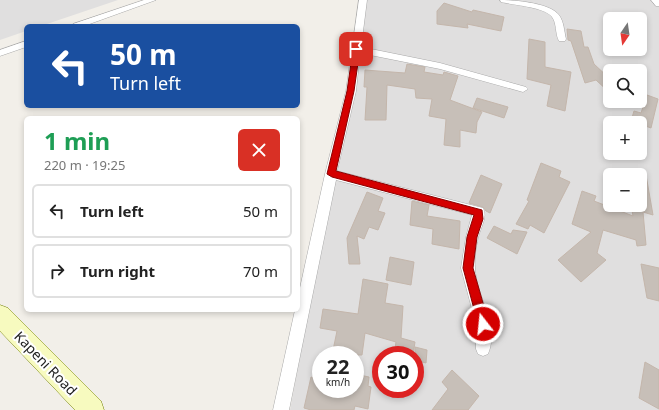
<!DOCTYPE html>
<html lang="en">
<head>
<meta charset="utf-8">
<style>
  body { margin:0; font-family:"Noto Sans",sans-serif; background:#f6f6f6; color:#222; height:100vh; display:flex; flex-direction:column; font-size:15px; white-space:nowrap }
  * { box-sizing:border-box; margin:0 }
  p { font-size:13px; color:#767676 }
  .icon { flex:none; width:22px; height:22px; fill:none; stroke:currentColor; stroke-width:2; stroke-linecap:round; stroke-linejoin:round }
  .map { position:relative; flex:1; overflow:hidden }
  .sheet { position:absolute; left:24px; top:116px; width:276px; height:196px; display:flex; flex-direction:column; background:#fff; border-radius:6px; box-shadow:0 2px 6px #0003 }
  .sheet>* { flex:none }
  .banner { position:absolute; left:24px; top:24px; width:276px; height:84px; border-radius:6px; box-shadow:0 2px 6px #0003; background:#1a4fa0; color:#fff; overflow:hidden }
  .needle { width:26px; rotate:193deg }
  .fabs { position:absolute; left:603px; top:12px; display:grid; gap:8px }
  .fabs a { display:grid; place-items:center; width:44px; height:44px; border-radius:6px; background:#fff; box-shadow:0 2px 6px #0003; font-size:20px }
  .speed { position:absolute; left:312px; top:346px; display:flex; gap:8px; font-size:20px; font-weight:700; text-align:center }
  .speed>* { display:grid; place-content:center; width:52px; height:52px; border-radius:50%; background:#fff; box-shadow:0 2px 6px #0003; line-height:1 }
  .speed small { font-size:10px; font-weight:400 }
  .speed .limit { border:6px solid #d22; background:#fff; color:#111 }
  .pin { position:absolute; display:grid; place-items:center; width:34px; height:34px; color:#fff; margin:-17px; border-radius:8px; box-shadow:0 2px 6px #0006 }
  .me { position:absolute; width:44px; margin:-22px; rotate:344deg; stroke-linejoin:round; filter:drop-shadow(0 0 3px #0008) }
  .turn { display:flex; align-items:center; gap:14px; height:84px; padding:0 20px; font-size:18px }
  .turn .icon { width:52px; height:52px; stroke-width:2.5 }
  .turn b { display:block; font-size:28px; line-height:34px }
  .round { display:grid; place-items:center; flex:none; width:42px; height:42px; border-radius:6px; background:#f6f6f6 }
  .overview { display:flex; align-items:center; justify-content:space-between; height:68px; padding:0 20px }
  h1 { font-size:24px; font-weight:700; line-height:30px; color:#1e9e55 }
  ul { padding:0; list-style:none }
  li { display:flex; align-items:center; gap:12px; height:54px; margin:0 8px 6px; padding:0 12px; border:2px solid #e0e0e0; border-radius:6px }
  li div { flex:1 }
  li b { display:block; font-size:15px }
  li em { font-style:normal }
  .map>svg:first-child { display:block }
  .residential { fill:#e0dfdf; fill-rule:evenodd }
  .building { fill:#c7bfb8; stroke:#c4b6ab }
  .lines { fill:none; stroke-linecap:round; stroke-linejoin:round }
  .street-casing { stroke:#a9a9a9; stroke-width:1 }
  .secondary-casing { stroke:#707d05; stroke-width:1 }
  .street { fill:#fff; fill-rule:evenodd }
  .secondary { fill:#f7fabf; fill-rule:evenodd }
  .route { fill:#d40000; stroke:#8a0000 }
  .labels { text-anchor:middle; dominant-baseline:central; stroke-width:4; stroke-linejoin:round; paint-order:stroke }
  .near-street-label { font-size:14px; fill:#222; stroke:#fff }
</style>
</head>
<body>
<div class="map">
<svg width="659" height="410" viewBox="0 0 659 410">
  <rect width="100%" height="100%" fill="#f2efe9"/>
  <g class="residential">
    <polygon points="0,0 118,0 41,26 26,26 26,31 0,40"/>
    <path d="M366 0H659V410H290ZM610 19H640V49H610ZM610 71H640V101H610ZM610 123H640V153H610ZM610 175H640V205H610ZM321 355H355V389H321ZM381 355H415V389H381Z"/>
  </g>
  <g class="building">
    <polygon points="444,3 472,12 473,10 504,17 501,31 467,24 468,28 437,24 437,11"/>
    <polygon points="567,29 581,31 584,47 588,47 594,64 610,79 610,93 596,80 585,83 571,41 568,40"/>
    <polygon points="529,39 545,42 545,67 571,72 565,111 547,106 551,85 527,79"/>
    <polygon points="407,64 425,67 424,72 443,75 444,72 458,76 450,100 482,112 477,122 476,133 460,130 460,147 444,145 446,119 429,116 432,99 416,98 415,89 387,85 386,120 365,120 367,87 364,87 365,70 405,73"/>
    <polygon points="647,95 658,99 651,128 640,124 640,123 631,121 634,111 641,113"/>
    <polygon points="477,98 508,107 504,118 473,108"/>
    <polygon points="541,163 561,171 559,177 570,182 544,233 530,225 528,229 516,224 529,201 527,200"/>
    <polygon points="481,175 502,184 490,213 486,211 483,207 469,203"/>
    <polygon points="640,175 646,175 653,215 643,212 646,245 637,246 636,240 603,230 597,253 606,260 581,282 558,260 591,232 572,224 582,191 596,196 594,201 633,216 631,205 640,205"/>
    <polygon points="367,192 383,198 378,211 385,213 378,230 369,227 364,239 357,236 360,264 349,264 347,238"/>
    <polygon points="412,201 429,205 427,216 460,221 459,249 432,244 433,229 410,225"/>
    <polygon points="494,226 511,234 513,230 527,232 517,254 487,238"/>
    <polygon points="390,257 414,262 411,285 386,280"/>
    <polygon points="641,264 659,268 659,301 647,298"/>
    <polygon points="363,279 388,284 385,303 403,306 401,338 415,342 413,355 394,355 396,342 365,333 362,355 332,355 337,331 320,328 323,309 358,314"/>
    <polygon points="415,347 427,350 426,363 415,360"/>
    <polygon points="645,362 659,370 659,409 639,398"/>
    <polygon points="452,370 479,396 468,410 432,410 448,389 442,382"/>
    <polygon points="355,374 369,377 368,386 371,387 368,409 355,406 354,410 311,410 304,408 311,377 321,380 321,389 355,389"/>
  </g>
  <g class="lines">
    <g class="street-casing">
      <g id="street">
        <polygon points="144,0 156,0 84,26 72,26 73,24"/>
        <path d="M359 0H367L361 47 440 63 526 87 528 89 523 92 440 69 360 53 356 91 337 171 483 208C488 218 480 228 478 238 476 247 474 259 475 268 476 296 500 326 488 354L483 356 478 354 476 349V324L461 268 466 237 472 215 336 180 289 410H273L295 310H298V297L325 174 346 91Z"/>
        <path d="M500 0C515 0 550 3 559 15 564 22 564 31 566 39L565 41H559C555 34 557 23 552 17 545 7 513 5 501 2Z"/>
        <polygon points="651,0 659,0 659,6 656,6"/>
        <polygon points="26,41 26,47 0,56 0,50"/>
      </g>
    </g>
    <g class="secondary-casing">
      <polygon id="secondary" points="0,305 8,308 101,401 104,410 75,410 0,331"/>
    </g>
    <use href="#street" class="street"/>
    <use href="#secondary" class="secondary"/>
  </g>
  <polygon class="route" points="356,47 360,49 354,91 336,171 482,210 483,219 477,237 473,268 489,324 487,327 483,329 480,327 478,324 463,268 467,237 474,215 332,177 327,174 347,91 353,49"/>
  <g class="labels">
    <g class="near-street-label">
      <text transform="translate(46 363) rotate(46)">Kapeni Road</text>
    </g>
  </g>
</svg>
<div class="fabs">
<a><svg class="needle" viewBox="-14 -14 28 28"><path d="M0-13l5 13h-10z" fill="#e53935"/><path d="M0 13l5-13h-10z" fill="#767676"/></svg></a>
<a><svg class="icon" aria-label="search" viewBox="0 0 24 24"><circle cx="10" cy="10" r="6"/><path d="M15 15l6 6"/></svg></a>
<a>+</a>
<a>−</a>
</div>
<div class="speed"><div>22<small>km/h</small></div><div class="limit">30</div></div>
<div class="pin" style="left:356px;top:49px;background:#d93025"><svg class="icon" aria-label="arrive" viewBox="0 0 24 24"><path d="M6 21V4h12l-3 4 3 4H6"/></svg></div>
<svg class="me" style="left:483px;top:324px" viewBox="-20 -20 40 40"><circle r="17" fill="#d40000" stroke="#fff" stroke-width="3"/><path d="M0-11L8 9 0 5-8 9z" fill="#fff"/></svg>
<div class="banner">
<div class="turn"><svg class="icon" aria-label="left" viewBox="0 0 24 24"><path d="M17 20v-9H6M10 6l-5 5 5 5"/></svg><div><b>50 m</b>Turn left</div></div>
</div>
<section class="sheet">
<div class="overview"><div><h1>1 min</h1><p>220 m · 19:25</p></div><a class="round" style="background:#d93025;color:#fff"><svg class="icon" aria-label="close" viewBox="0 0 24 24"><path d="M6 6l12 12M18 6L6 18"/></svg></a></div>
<ul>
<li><svg class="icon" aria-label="left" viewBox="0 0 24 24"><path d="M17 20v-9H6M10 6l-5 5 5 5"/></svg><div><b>Turn left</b></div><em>50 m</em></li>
<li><svg class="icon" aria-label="right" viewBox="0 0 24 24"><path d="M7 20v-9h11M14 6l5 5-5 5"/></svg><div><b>Turn right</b></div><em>70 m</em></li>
</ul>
</section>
</div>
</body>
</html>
